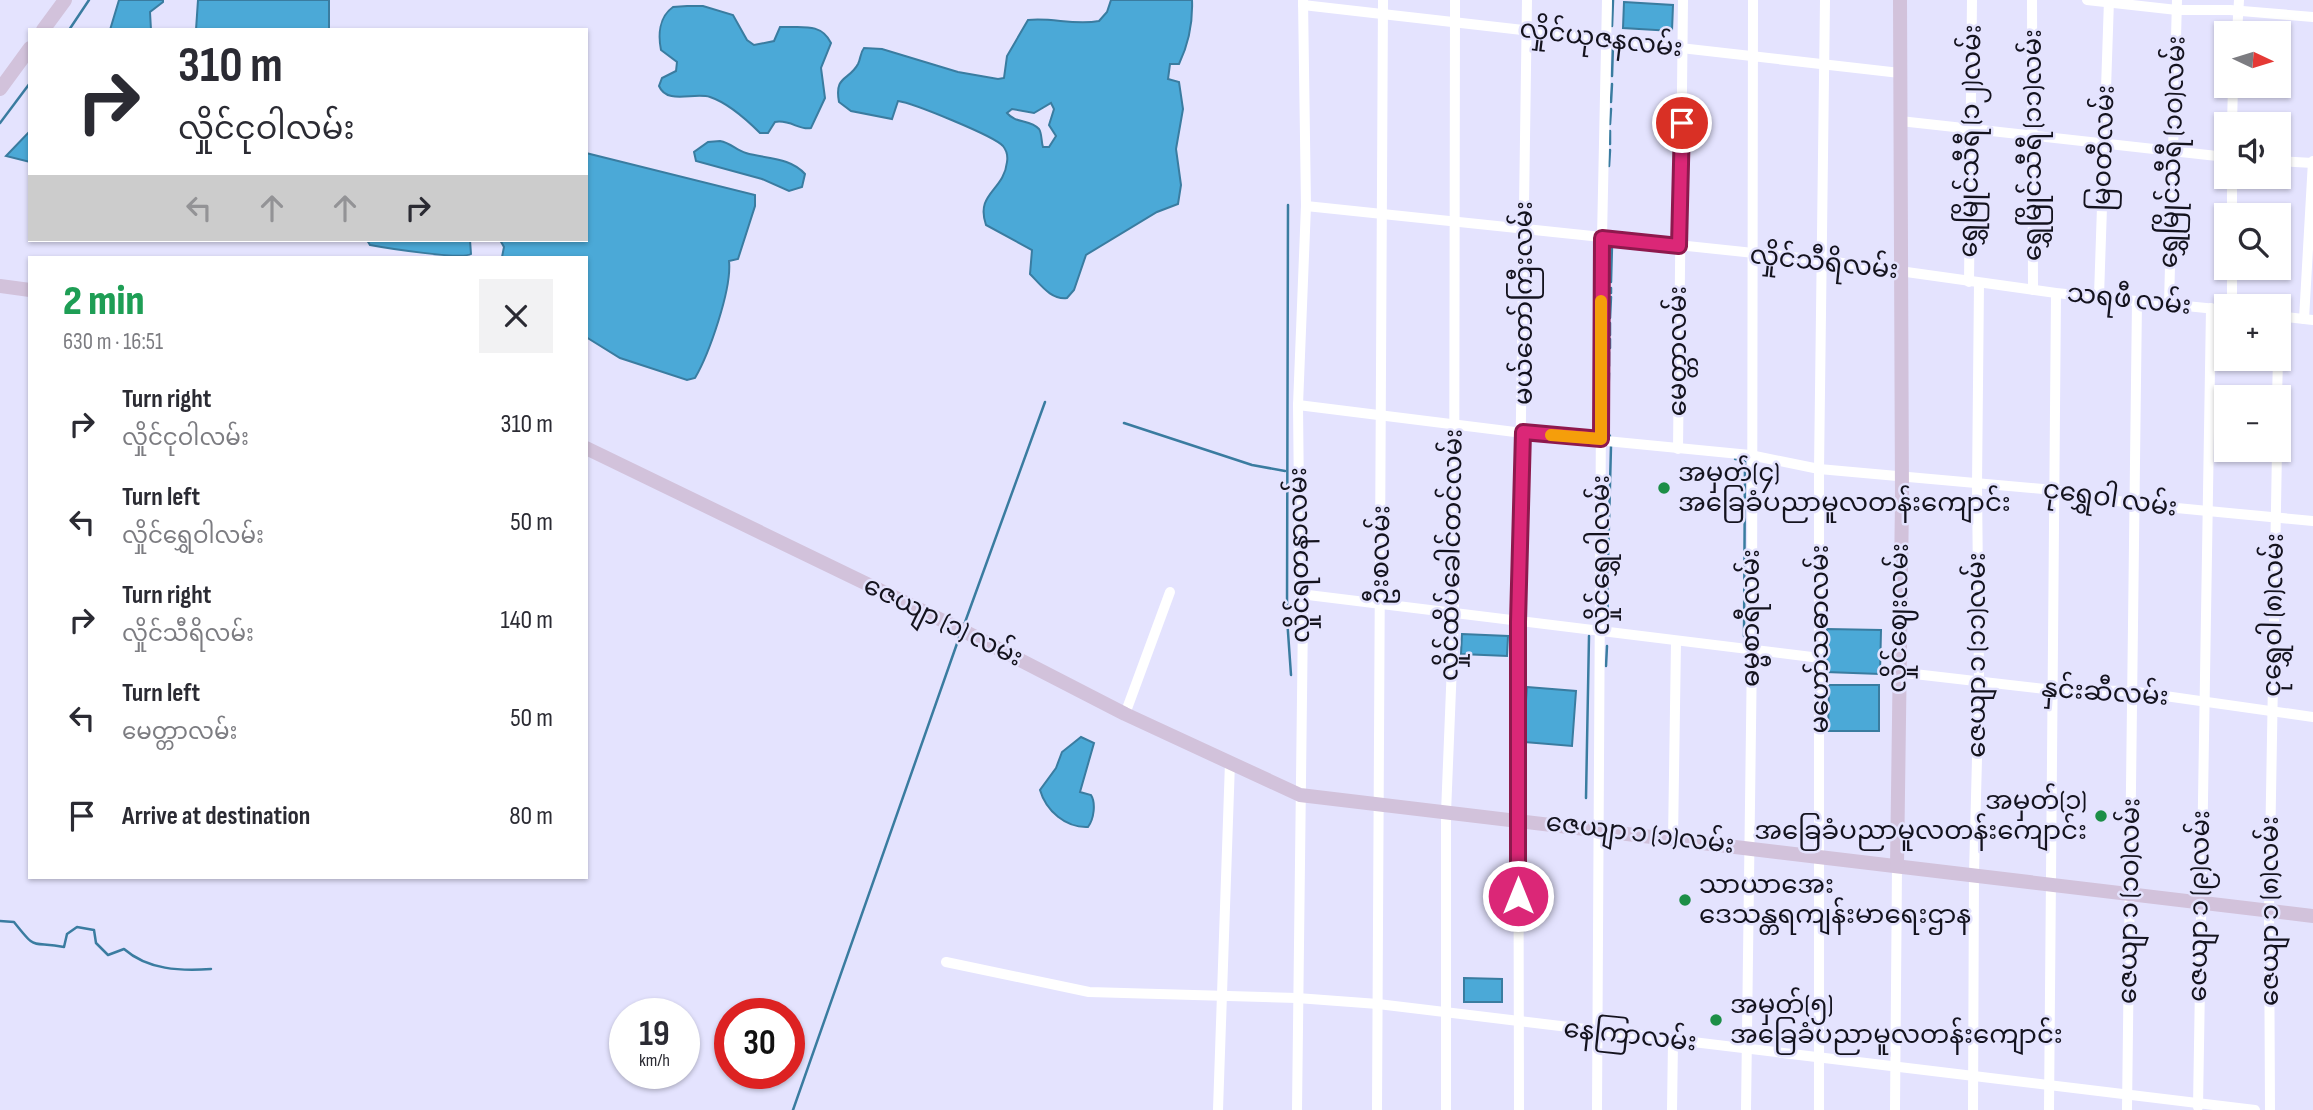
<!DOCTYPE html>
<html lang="en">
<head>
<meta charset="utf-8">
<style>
  body { margin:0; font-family:"Sofia Sans Condensed","Noto Sans Myanmar",sans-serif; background:#f2f2f3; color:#2b2b33; height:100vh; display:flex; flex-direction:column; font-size:26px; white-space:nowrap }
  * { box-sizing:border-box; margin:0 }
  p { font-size:23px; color:#7c7c81 }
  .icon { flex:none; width:38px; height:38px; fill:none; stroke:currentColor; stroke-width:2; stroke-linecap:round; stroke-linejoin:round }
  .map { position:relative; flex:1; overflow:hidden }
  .side { position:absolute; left:28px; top:256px; width:560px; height:623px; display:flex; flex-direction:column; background:#fff; border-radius:0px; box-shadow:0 2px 5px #0004 }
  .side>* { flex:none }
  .banner { position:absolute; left:28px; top:28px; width:560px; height:214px; border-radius:0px; box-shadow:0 2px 5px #0004; background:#fff; color:#2b2b33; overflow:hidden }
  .needle { width:46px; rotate:94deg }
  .tools { position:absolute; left:2214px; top:21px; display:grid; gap:14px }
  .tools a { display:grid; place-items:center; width:77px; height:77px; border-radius:0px; background:#fff; box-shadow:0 2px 5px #0004; font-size:35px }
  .speed { position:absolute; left:609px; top:998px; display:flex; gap:14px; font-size:35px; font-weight:700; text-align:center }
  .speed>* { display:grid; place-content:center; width:91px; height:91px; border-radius:50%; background:#fff; box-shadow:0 2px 5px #0004; line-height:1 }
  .speed small { font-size:18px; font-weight:400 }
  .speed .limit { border:10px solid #d22; background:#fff; color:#111 }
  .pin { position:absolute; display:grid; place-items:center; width:60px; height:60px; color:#fff; margin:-30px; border:4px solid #fff; border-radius:50%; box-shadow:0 2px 7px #0007 }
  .me { position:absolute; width:77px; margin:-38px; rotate:0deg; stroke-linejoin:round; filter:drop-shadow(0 0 5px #0008) }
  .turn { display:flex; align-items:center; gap:24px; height:147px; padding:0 35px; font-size:32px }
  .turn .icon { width:91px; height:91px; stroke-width:2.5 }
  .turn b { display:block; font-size:49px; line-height:60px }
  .lanes { display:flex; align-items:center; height:66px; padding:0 35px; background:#0003; justify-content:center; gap:35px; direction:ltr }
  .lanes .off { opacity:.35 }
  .round { display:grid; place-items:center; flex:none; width:74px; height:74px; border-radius:0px; background:#f2f2f3 }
  .headline { display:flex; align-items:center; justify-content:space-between; height:119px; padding:0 35px }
  h1 { font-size:42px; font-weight:800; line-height:52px; color:#1e9e55 }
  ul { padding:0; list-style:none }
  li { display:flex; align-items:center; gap:21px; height:98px; padding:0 35px }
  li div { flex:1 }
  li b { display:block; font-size:26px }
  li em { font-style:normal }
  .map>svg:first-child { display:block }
  .water { fill:#4ba9d7; stroke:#3a7ca0; stroke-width:2; fill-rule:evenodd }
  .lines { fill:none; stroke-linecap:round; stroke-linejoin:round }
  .stream { stroke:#3a7ca0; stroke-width:2.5 }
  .street { stroke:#fff; stroke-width:10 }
  .secondary { stroke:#d2c2db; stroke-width:14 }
  .route-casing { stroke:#8e194d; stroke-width:18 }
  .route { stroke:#db2777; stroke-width:12 }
  .slow { stroke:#f59e0b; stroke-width:12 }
  .poi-dot { fill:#1c8e47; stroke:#e4e3fe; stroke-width:2.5 }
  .labels { text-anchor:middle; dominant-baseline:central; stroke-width:5; stroke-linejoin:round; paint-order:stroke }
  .street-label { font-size:26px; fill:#14131e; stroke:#e4e3fe }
  .poi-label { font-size:26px; fill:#14131e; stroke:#e4e3fe; text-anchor:start }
</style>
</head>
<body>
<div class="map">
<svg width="2313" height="1110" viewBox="0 0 2313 1110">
  <rect width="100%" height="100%" fill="#e4e3fe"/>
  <g class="water">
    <polygon points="119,0 163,0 163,2 150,12 151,30 110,30"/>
    <polygon points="198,0 329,0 329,30 196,30"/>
    <path d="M1111 0H1192C1193 24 1189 43 1179 64H1170L1168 79 1179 82 1183 109 1176 149 1181 185 1178 204 1157 212 1086 255 1074 290 1067 298C1051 300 1041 285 1030 274L1032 250 986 225C975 193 1004 191 1007 162 1008 156 1007 151 1003 146 994 136 913 103 898 101L892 119 851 111 839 102C834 75 849 81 858 64 861 58 860 53 864 48L882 49 958 72 998 79 1004 78 1007 56 1028 20C1052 17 1074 26 1099 21L1107 12ZM1051 103 1054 109 1049 125 1056 136 1049 147H1043C1041 141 1042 133 1039 129 1030 119 1016 124 1007 113L1012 109 1034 113Z"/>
    <polygon points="1624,2 1673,5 1672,31 1623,28"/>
    <path d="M687 6H703L733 15 747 40 754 45 774 41 780 27C801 28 821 22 831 43L821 68 825 98 811 128C800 131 790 119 775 122L768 133H760C747 120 728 103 710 97 694 92 667 105 659 86L662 78 676 71 677 62 661 50C658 35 659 17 673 7Z"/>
    <polygon points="30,131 30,162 6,156"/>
    <path d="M720 141C731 143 736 150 746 153 766 159 790 157 805 174L802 187 789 191 762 179 696 161 694 152 708 142Z"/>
    <path d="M586 153 755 195V206L738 259 729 261C732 289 709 354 695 378L687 380 620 358 586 337V257H502L504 247 500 240H586Z"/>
    <path d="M367 240H470L471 254C462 260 386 248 370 245Z"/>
    <polygon points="1827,629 1881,630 1880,674 1826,672"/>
    <polygon points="1462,634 1508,636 1507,656 1461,654"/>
    <polygon points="1829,685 1879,685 1879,731 1828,731"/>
    <polygon points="1527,687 1576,691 1572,746 1523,742"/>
    <path d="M1081 737 1094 743 1080 792 1091 795C1096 803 1094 819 1088 827 1066 828 1046 811 1040 790L1056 768 1062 752Z"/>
    <polygon points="1464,978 1502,979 1502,1002 1464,1002"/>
  </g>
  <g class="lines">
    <g class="stream">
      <polyline points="1612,26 1613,0"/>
      <polyline points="69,30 89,0"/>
      <polyline points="1612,76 1613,45"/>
      <polyline points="1611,102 1612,84"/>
      <polyline points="0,123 30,83"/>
      <polyline points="1610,124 1611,109"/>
      <polyline points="1610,131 1610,144"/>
      <polyline points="1609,166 1610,150"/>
      <polyline points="1611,282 1612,244"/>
      <polyline points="1611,293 1611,288"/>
      <polyline points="1610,318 1611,297"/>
      <polyline points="1610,335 1610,323"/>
      <polyline points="1610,348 1610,339"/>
      <polyline points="1609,366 1609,352"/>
      <polyline points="1608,411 1609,373"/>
      <polyline points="1608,417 1607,432 1610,436"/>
      <polyline points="1124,423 1252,465 1285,471"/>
      <polyline points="1735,459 1745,460 1744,636"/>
      <polyline points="1608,562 1611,446"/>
      <polyline points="1607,571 1608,628"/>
      <polyline points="1287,610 1288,205"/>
      <polyline points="1287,618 1291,675"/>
      <polyline points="964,625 1045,402"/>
      <polyline points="1606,666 1607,646"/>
      <polyline points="1586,798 1589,636"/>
      <path d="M0 921 14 922C37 951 29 941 64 947L67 934 77 927 94 930 96 943 108 955 124 949C148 970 180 971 211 969"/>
      <polyline points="793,1110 960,635"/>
    </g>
    <g class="street">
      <polyline points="2032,0 2033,290"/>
      <polyline points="2087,0 2177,10 2230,10 2313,17"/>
      <polyline points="1303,5 1900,73"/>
      <polyline points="2237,33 2239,0"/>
      <polyline points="1900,121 2226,157"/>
      <polyline points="2232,124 2233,86"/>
      <polyline points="2278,161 2313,163"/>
      <polyline points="1306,206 1821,260 2056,293 2226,310"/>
      <polyline points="2232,215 2232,177"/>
      <polyline points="2232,268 2232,306"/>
      <polyline points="1969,282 1972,0"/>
      <polyline points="2099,296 2109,0"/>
      <polyline points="2169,304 2177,0"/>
      <polyline points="2278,316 2313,320"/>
      <polyline points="2304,319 2313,161"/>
      <polyline points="2278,336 2279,316"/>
      <polyline points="2277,397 2278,359"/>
      <polyline points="1298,405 1523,433 1750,455 1819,469 2054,490 2135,504 2313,521"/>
      <polyline points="1678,449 1683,0"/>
      <polyline points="1300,594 1820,658"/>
      <polyline points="1897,672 2053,690 2130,691 2313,717"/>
      <polyline points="1125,714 1170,592"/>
      <polyline points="1673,840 1676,642"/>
      <polyline points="946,962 1089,992 1297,998 1378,1004 2255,1110"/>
      <polyline points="2198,1107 2211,308"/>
      <polyline points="1218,1110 1230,762"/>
      <polyline points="1297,1110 1303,615 1300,594 1298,405 1306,206 1303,0"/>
      <polyline points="1377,1110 1383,0"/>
      <polyline points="1446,1110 1446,813 1454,615 1455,0"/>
      <polyline points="1519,1110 1518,622 1527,0"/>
      <polyline points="1597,1110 1602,238 1607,0"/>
      <polyline points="1672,1110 1673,1041"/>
      <polyline points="1746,1110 1752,651 1753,0"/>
      <polyline points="1819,1110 1819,469 1825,0"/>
      <polyline points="1895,1110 1897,866"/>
      <polyline points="1973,1110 1974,874 1979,682 1977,485 1979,283"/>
      <polyline points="2049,1110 2056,293"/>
      <polyline points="2127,1110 2137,301"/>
      <polyline points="2270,1110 2269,910 2277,450"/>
    </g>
    <g class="secondary">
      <polyline points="43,30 65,0"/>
      <polyline points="0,89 30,48"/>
      <polyline points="0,286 30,290"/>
      <polyline points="586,448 958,628 1125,714 1300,795 2313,916"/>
      <polyline points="1897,866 1902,501 1900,0"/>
    </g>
  </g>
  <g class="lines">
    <g class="route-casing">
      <polyline id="route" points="1518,896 1518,622 1523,432 1601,439 1602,238 1679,246 1682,123"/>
    </g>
    <use href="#route" class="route"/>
    <polyline class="slow" points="1551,435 1601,439 1601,301"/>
  </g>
  <g class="poi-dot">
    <circle cx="1664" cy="488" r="7"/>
    <circle cx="2101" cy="816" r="7"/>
    <circle cx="1685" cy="900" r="7"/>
    <circle cx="1716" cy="1020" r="7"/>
  </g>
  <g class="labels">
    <g class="street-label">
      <text transform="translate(1601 39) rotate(7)">လှိုင်ယုဇနလမ်း</text>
      <text transform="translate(1971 141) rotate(-89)">ရွှေမြိုင်သီရီ (၁၂)လမ်း</text>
      <text transform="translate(2033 145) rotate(-90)">ရွှေမြိုင်သီရီ (၁၁)လမ်း</text>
      <text transform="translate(2104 148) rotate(-88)">မြဝတီလမ်း</text>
      <text transform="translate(2173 152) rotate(-88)">ရွှေမြိုင်သီရီ (၁၀)လမ်း</text>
      <text transform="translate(1824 263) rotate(6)">လှိုင်သီရိလမ်း</text>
      <text transform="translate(2129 300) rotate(6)">သရဖီ လမ်း</text>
      <text transform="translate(1524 303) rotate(-90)">မယ်တော်ကြီးလမ်း</text>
      <text transform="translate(1678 351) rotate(-90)">မေတ္တာလမ်း</text>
      <text transform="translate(2110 499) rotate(8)">ငုရွှေဝါ လမ်း</text>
      <text transform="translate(1300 555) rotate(-91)">လှိုင်ရတနာလမ်း</text>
      <text transform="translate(1381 555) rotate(-89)">ဦးစလမ်း</text>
      <text transform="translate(1452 555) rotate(-89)">လှိုင်ထိပ်ခေါင်တင်လမ်း</text>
      <text transform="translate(1601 555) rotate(-90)">လှိုင်ရွှေဝါလမ်း</text>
      <text transform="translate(2274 615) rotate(-89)">ငုရွှေဝါ (၈)လမ်း</text>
      <text transform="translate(1751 618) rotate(-90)">ဓမ္မစာရီလမ်း</text>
      <text transform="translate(1899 618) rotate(-89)">လှိုင်ဈေးလမ်း</text>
      <text transform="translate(943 622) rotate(26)">ဇေယျာ (၁) လမ်း</text>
      <text transform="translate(1820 639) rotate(-90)">မဟော်သဓာလမ်း</text>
      <text transform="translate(1977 655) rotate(-90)">ဇေယျာ ၁ (၁၁)လမ်း</text>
      <text transform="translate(2105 693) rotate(4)">နှင်းဆီလမ်း</text>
      <text transform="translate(1640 834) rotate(7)">ဇေယျာ ၁ (၁)လမ်း</text>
      <text transform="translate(2130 901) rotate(-89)">ဇေယျာ ၁ (၁၀)လမ်း</text>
      <text transform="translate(2200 906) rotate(-89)">ဇေယျာ ၁ (၉)လမ်း</text>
      <text transform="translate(2270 911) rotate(-90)">ဇေယျာ ၁ (၈)လမ်း</text>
      <text transform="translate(1630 1036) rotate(6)">နေကြာလမ်း</text>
    </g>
    <g class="poi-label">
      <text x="1678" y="473">အမှတ်(၄)<tspan x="1678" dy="30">အခြေခံပညာမူလတန်းကျောင်း</tspan></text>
      <text x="2087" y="801" text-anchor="end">အမှတ်(၁)<tspan x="2087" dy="30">အခြေခံပညာမူလတန်းကျောင်း</tspan></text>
      <text x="1699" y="885">သာယာအေး<tspan x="1699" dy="30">ဒေသန္တရကျန်းမာရေးဌာန</tspan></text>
      <text x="1730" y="1005">အမှတ်(၅)<tspan x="1730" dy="30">အခြေခံပညာမူလတန်းကျောင်း</tspan></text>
    </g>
  </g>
</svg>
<div class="tools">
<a><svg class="needle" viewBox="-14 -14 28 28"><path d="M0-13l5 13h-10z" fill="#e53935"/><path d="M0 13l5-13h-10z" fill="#7c7c81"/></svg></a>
<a><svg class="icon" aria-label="sound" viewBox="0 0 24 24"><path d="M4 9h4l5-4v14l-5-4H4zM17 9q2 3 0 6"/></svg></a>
<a><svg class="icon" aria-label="search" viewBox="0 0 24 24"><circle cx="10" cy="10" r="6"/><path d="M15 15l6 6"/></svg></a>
<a>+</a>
<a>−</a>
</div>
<div class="speed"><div>19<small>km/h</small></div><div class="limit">30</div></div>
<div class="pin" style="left:1682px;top:123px;background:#d93025"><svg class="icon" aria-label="arrive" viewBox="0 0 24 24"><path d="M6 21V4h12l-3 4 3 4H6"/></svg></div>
<svg class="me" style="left:1518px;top:896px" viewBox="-20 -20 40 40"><circle r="17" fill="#db2777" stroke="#fff" stroke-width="3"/><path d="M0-11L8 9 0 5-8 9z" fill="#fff"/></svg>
<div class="banner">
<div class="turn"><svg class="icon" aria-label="right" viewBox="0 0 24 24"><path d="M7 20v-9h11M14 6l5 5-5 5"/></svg><div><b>310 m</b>လှိုင်ငုဝါလမ်း</div></div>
<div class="lanes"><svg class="icon off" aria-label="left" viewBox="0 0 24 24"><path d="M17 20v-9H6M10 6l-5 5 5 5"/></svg><svg class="icon off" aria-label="ahead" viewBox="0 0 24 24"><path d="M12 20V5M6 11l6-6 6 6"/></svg><svg class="icon off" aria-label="ahead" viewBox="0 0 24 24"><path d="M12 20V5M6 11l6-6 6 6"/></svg><svg class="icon" aria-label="right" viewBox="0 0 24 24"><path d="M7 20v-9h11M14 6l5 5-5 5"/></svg></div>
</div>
<section class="side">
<div class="headline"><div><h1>2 min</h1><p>630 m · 16:51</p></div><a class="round"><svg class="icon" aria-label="close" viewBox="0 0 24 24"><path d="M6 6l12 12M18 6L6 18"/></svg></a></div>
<ul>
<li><svg class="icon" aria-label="right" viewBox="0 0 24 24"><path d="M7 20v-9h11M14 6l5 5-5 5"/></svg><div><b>Turn right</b><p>လှိုင်ငုဝါလမ်း</p></div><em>310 m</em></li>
<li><svg class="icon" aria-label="left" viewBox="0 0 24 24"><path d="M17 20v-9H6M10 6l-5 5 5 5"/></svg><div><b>Turn left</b><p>လှိုင်ရွှေဝါလမ်း</p></div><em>50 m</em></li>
<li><svg class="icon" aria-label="right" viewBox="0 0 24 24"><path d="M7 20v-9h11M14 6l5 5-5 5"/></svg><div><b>Turn right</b><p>လှိုင်သီရိလမ်း</p></div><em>140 m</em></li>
<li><svg class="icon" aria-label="left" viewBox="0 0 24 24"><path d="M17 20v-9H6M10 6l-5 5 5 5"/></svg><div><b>Turn left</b><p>မေတ္တာလမ်း</p></div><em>50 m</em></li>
<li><svg class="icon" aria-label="arrive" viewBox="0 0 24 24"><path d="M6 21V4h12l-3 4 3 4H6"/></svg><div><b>Arrive at destination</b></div><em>80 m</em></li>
</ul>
</section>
</div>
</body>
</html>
